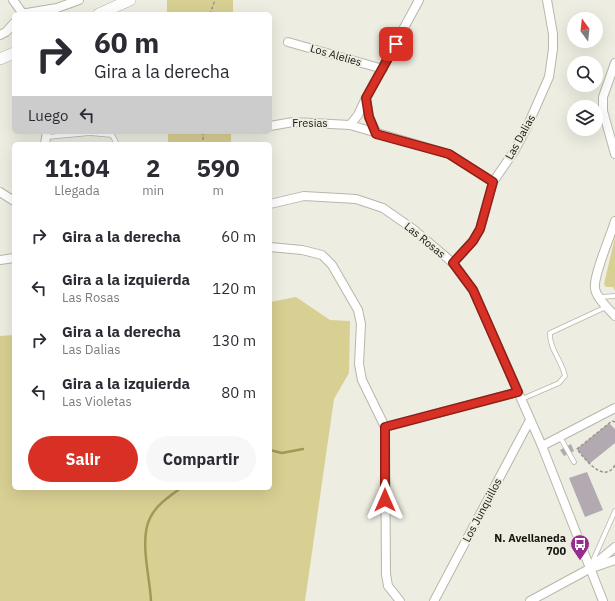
<!DOCTYPE html>
<html lang="es">
<head>
<meta charset="utf-8">
<style>
  body { margin:0; font-family:"IBM Plex Sans",sans-serif; background:#f7f7f7; color:#2b2b33; height:100vh; display:flex; flex-direction:column; font-size:15px; white-space:nowrap }
  * { box-sizing:border-box; margin:0 }
  p { font-size:13px; color:#7c7c81 }
  .icon { flex:none; width:22px; height:22px; fill:none; stroke:currentColor; stroke-width:2; stroke-linecap:round; stroke-linejoin:round }
  .map { position:relative; flex:1; overflow:hidden }
  .drawer { position:absolute; left:12px; top:142px; width:260px; height:348px; display:flex; flex-direction:column; background:#fff; border-radius:6px; box-shadow:0 4px 16px #0002 }
  .drawer>* { flex:none }
  .guide { position:absolute; left:12px; top:12px; width:260px; height:122px; border-radius:6px; box-shadow:0 4px 16px #0002; background:#fff; color:#2b2b33; overflow:hidden }
  .needle { width:26px; rotate:345deg }
  .fabs { position:absolute; left:567px; top:12px; display:grid; gap:8px }
  .fabs a { display:grid; place-items:center; width:36px; height:36px; border-radius:50%; background:#fff; box-shadow:0 4px 16px #0002; font-size:20px }
  .pin { position:absolute; display:grid; place-items:center; width:34px; height:34px; color:#fff; margin:-17px; border-radius:8px; box-shadow:0 2px 6px #0006 }
  .me { position:absolute; width:44px; margin:-22px; rotate:0deg; stroke-linejoin:round; filter:drop-shadow(0 0 3px #0008) }
  .turn { display:flex; align-items:center; gap:14px; height:84px; padding:0 16px; font-size:18px }
  .turn .icon { width:52px; height:52px; stroke-width:2.5 }
  .turn b { display:block; font-size:28px; line-height:34px }
  .then { display:flex; align-items:center; height:38px; padding:0 16px; background:#0003; gap:8px; font-size:15px }
  .eta { display:flex; justify-content:space-evenly; align-items:center; height:68px; text-align:center }
  .eta b { font-size:24px; font-weight:800; line-height:28px }
  .primary-button { display:flex; gap:8px; margin-top:auto; padding:8px 16px }
  .primary-button a { flex:1; height:46px; border-radius:24px; background:#d93025; color:#fff; font-size:16px; font-weight:800; line-height:46px; text-align:center }
  .primary-button a+a { background:#f7f7f7; color:#2b2b33 }
  ul { padding:0; list-style:none }
  li { display:flex; align-items:center; gap:12px; height:52px; padding:0 16px }
  li div { flex:1 }
  li b { display:block; font-size:15px }
  li em { font-style:normal }
  .map>svg:first-child { display:block }
  .green { fill:#d8cf92 }
  .lines { fill:none; stroke-linecap:round; stroke-linejoin:round }
  .stream { stroke:#a39855; stroke-width:2.5 }
  .building { fill:#b2a9b1 }
  .lane-casing { stroke:#b8b6ab; stroke-width:5.5 }
  .street-casing { stroke:#b8b6ab; stroke-width:10 }
  .secondary-casing { stroke:#b8b6ab; stroke-width:12 }
  .path { stroke:#97968e; stroke-width:1.5; stroke-dasharray:3 2; stroke-linecap:butt }
  .lane { stroke:#fff; stroke-width:4 }
  .street { stroke:#fff; stroke-width:8 }
  .secondary { stroke:#fff; stroke-width:11 }
  .route-casing { stroke:#8d1f18; stroke-width:10 }
  .route { stroke:#d93025; stroke-width:7 }
  .labels { text-anchor:middle; dominant-baseline:central; stroke-width:4; stroke-linejoin:round; paint-order:stroke }
  .street-label { font-size:11px; fill:#151410; stroke:#eeede1 }
  .poi-label { font-size:11px; font-weight:bold; fill:#151410; stroke:#eeede1; text-anchor:end }
</style>
</head>
<body>
<div class="map">
<svg width="615" height="601" viewBox="0 0 615 601">
  <rect width="100%" height="100%" fill="#eeede1"/>
  <g class="green">
    <rect x="167" y="0" width="66" height="14"/>
    <rect x="168" y="132" width="63" height="12"/>
    <polygon points="615,237 615,291 613,287 606,287 604,284"/>
    <polygon points="296,297 330,320 350,321 349,373 334,399 305,601 0,601 0,336 14,335 14,488 270,488 270,302"/>
  </g>
  <g class="lines">
    <g class="stream">
      <polyline points="270,450 282,453 303,449"/>
      <path d="M151 601C150 577 139 540 150 518 156 505 170 496 181 488"/>
    </g>
  </g>
  <g class="building">
    <polygon points="609,423 615,429 615,443 589,464 577,449"/>
    <polygon points="571,444 574,451 564,456 560,450"/>
    <polygon points="587,472 603,510 585,517 569,478"/>
  </g>
  <g class="lines">
    <g class="lane-casing">
      <g id="lane">
        <polyline points="47,137 90,133 112,135 117,144"/>
        <polyline points="600,297 615,296"/>
        <path d="M522 399 559 383 565 376C562 361 549 348 550 333L606 307"/>
        <polyline points="560,437 574,462"/>
        <polyline points="591,565 615,511"/>
      </g>
    </g>
    <g class="street-casing">
      <g id="street">
        <polyline points="13,0 23,14"/>
        <polyline points="21,14 57,8 79,0"/>
        <polyline points="0,35 6,32 14,23"/>
        <polyline points="288,42 383,69"/>
        <polyline points="615,63 603,97 603,111 615,154"/>
        <polyline points="350,125 358,115 366,98"/>
        <polyline points="270,126 293,122 350,125 449,154 493,182"/>
        <polyline points="377,134 369,117 366,98 419,0"/>
        <polyline points="45,144 47,132"/>
        <polyline points="0,192 14,201"/>
        <polyline points="270,204 304,196 356,199 383,208 413,229 453,263 473,290 485,317 542,446 603,601"/>
        <path d="M615 221C611 235 593 276 595 288 596 298 608 308 615 316"/>
        <polyline points="270,247 302,250 322,255 332,265 358,310 361,324 359,364 362,380 385,427 386,574 388,586 400,601"/>
        <polyline points="0,260 14,258"/>
        <polyline points="453,263 473,241 480,229 493,182 515,150 527,127 549,77 553,49 553,34 547,0"/>
        <polyline points="385,427 518,392"/>
        <polyline points="542,446 615,408"/>
        <polyline points="591,567 615,547"/>
        <polyline points="434,601 530,420"/>
        <polyline points="530,601 589,569 615,560"/>
      </g>
    </g>
    <g class="secondary-casing">
      <g id="secondary">
        <polyline points="99,14 130,0"/>
        <polyline points="0,59 14,53"/>
      </g>
    </g>
    <g class="path">
      <polyline points="210,14 215,0"/>
      <polyline points="203,132 203,144"/>
      <path d="M615 422 612 421 577 449C584 458 604 485 615 465"/>
    </g>
    <use href="#lane" class="lane"/>
    <use href="#street" class="street"/>
    <use href="#secondary" class="secondary"/>
  </g>
  <g class="lines">
    <g class="route-casing">
      <polyline id="route" points="385,500 385,427 518,392 473,290 453,263 473,241 480,229 493,182 449,154 376,134 369,117 366,98 396,44"/>
    </g>
    <use href="#route" class="route"/>
  </g>
  <defs>
    <g id="bus-pin" transform="scale(1)"><path d="M0 17L-7.5 6A9.5 9.5 0 1 1 7.5 6Z" fill="#962c8e" stroke="#eeede1"/><path d="M-5-6H5V4H4V6H2V4H-2V6H-4V4H-5ZM-3.5-4V0h7V-4ZM-3.5 1.2v1.5H-2V1.2ZM2 1.2v1.5H3.5V1.2Z" fill="#fff"/></g>
  </defs>
  <g fill-rule="evenodd">
    <use href="#bus-pin" x="580" y="544"/>
  </g>
  <g class="labels">
    <g class="street-label">
      <text transform="translate(336 55) rotate(16)">Los Alelies</text>
      <text x="310" y="123">Fresias</text>
      <text transform="translate(520 137) rotate(-61)">Las Dalias</text>
      <text transform="translate(425 240) rotate(39)">Las Rosas</text>
      <text transform="translate(482 510) rotate(-62)">Los Junquillos</text>
    </g>
    <g class="poi-label">
      <text x="566" y="538">N. Avellaneda<tspan x="566" dy="13">700</tspan></text>
    </g>
  </g>
</svg>
<div class="fabs">
<a><svg class="needle" viewBox="-14 -14 28 28"><path d="M0-13l5 13h-10z" fill="#e53935"/><path d="M0 13l5-13h-10z" fill="#7c7c81"/></svg></a>
<a><svg class="icon" aria-label="search" viewBox="0 0 24 24"><circle cx="10" cy="10" r="6"/><path d="M15 15l6 6"/></svg></a>
<a><svg class="icon" aria-label="layers" viewBox="0 0 24 24"><path d="M12 4l9 5-9 5-9-5zM3 14l9 5 9-5"/></svg></a>
</div>
<div class="pin" style="left:396px;top:44px;background:#d93025"><svg class="icon" aria-label="arrive" viewBox="0 0 24 24"><path d="M6 21V4h12l-3 4 3 4H6"/></svg></div>
<svg class="me" style="left:385px;top:500px" viewBox="-20 -20 40 40"><path d="M0-17L14 15 0 8-14 15z" fill="#d93025" stroke="#fff" stroke-width="4"/></svg>
<div class="guide">
<div class="turn"><svg class="icon" aria-label="right" viewBox="0 0 24 24"><path d="M7 20v-9h11M14 6l5 5-5 5"/></svg><div><b>60 m</b>Gira a la derecha</div></div>
<div class="then">Luego<svg class="icon" aria-label="left" viewBox="0 0 24 24"><path d="M17 20v-9H6M10 6l-5 5 5 5"/></svg></div>
</div>
<section class="drawer">
<div class="eta">
<div><b>11:04</b><p>Llegada</p></div>
<div><b>2</b><p>min</p></div>
<div><b>590</b><p>m</p></div>
</div>
<ul>
<li><svg class="icon" aria-label="right" viewBox="0 0 24 24"><path d="M7 20v-9h11M14 6l5 5-5 5"/></svg><div><b>Gira a la derecha</b></div><em>60 m</em></li>
<li><svg class="icon" aria-label="left" viewBox="0 0 24 24"><path d="M17 20v-9H6M10 6l-5 5 5 5"/></svg><div><b>Gira a la izquierda</b><p>Las Rosas</p></div><em>120 m</em></li>
<li><svg class="icon" aria-label="right" viewBox="0 0 24 24"><path d="M7 20v-9h11M14 6l5 5-5 5"/></svg><div><b>Gira a la derecha</b><p>Las Dalias</p></div><em>130 m</em></li>
<li><svg class="icon" aria-label="left" viewBox="0 0 24 24"><path d="M17 20v-9H6M10 6l-5 5 5 5"/></svg><div><b>Gira a la izquierda</b><p>Las Violetas</p></div><em>80 m</em></li>
</ul>
<div class="primary-button"><a>Salir</a><a>Compartir</a></div>
</section>
</div>
</body>
</html>
